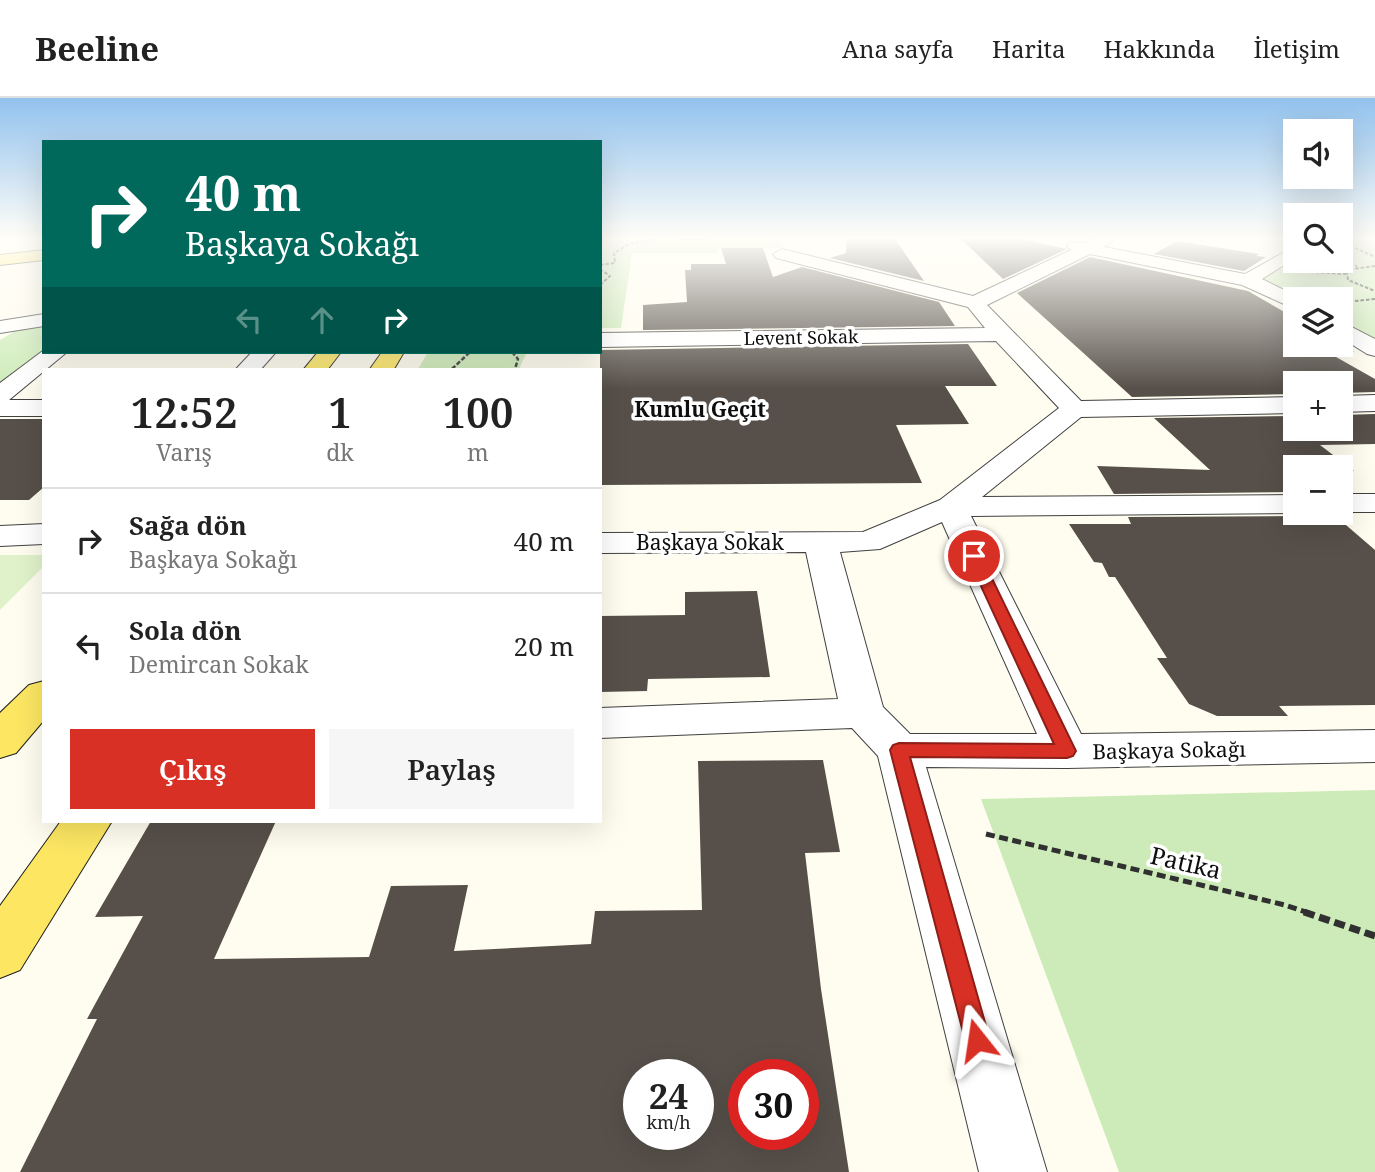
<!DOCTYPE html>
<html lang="tr">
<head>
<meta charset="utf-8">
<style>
  body { margin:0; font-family:"Noto Serif",serif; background:#f6f6f6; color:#222; height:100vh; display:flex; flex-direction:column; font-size:26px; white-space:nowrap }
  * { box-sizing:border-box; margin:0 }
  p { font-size:23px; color:#767676 }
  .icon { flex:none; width:38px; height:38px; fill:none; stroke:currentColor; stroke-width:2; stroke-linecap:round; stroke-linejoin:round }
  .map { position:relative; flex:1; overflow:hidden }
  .drawer { position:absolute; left:42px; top:270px; width:560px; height:455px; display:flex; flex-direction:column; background:#fff; border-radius:0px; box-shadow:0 7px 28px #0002 }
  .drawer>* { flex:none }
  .guide { position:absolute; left:42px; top:42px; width:560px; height:214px; border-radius:0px; box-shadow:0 7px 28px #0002; background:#00695c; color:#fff; overflow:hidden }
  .controls { position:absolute; left:1283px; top:21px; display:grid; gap:14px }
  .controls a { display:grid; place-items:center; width:70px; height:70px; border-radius:0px; background:#fff; box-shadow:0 7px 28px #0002; font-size:35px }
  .speed { position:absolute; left:623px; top:961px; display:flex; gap:14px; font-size:35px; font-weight:700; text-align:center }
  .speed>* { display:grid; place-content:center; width:91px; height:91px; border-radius:50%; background:#fff; box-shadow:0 7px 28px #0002; line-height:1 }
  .speed small { font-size:18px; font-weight:400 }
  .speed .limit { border:10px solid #d22; background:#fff; color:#111 }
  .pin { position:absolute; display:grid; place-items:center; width:60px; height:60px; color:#fff; margin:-30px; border:4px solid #fff; border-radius:50%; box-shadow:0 2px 7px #0007 }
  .me { position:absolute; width:77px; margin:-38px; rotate:345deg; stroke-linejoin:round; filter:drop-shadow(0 0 5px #0008) }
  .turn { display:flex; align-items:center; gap:24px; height:147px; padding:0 28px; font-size:32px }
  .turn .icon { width:91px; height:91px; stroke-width:2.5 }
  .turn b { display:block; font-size:49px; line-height:60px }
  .lanes { display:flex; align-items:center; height:66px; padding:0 28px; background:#0003; justify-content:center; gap:35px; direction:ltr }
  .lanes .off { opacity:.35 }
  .eta { display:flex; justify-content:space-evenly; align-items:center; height:119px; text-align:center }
  .eta b { font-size:42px; font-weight:600; line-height:49px }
  .action { display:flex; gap:14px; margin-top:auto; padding:14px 28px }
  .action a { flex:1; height:80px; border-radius:0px; background:#d93025; color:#fff; font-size:28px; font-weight:600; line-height:80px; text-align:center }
  .action a+a { background:#f6f6f6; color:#222 }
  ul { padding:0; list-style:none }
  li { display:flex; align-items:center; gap:21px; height:105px; padding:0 28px; border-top:2px solid #e0e0e0 }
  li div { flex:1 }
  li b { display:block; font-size:26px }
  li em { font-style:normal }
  header { display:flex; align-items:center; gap:42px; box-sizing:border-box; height:98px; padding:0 35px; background:#fff; border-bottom:2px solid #e0e0e0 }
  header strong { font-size:33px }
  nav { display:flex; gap:38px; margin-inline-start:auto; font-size:24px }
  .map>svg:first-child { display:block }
  .green { fill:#cdebb8 }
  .pitch { fill:#e0f2ca }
  .building { fill:#57504a; fill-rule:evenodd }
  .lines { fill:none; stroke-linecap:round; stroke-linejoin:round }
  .minor-casing { stroke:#414141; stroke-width:2 }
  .major-casing { stroke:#1f1f1f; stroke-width:2 }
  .path-far3 { stroke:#303030; stroke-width:2; stroke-dasharray:3.5 2; stroke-linecap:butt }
  .path-far2 { stroke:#303030; stroke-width:2.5; stroke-dasharray:4.5 2; stroke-linecap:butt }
  .path-far1 { stroke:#303030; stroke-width:5; stroke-dasharray:9 4.5; stroke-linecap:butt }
  .path { stroke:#303030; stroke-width:7; stroke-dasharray:11 5; stroke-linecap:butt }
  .minor { fill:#fff; fill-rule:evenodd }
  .major { fill:#fce662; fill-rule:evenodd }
  .route { fill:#d93025; stroke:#8d1f18; stroke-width:2 }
  .labels { text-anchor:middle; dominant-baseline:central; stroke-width:7; stroke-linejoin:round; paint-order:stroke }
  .far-street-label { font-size:18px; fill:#0e0e0e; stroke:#fff }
  .far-quarter-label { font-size:21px; font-weight:bold; fill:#0e0e0e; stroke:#fff }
  .street-label { font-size:21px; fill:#0e0e0e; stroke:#fff }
  .near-street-label { font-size:24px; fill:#0e0e0e; stroke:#fff }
</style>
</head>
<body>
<header>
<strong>Beeline</strong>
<nav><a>Ana sayfa</a><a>Harita</a><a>Hakkında</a><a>İletişim</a></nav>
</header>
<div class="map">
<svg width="1375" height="1074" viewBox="0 0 1375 1074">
  <rect width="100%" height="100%" fill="#fffdef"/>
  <g class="green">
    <polygon points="600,141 781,141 784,150 719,150 717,155 632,155 621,230 600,230"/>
    <polygon points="1341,141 1361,141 1375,147 1375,243 1341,221 1340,201 1296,201 1257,184 1295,159 1295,163 1340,163"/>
    <polygon points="44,228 44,252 0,285 0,242 17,232"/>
    <polygon points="428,254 527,254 519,271 418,271"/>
    <polygon points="1375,692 1375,1074 1119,1074 981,701"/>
  </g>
  <polygon class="pitch" points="0,457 44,457 44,468 0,512"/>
  <g class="building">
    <polygon points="847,141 895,141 924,183 830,160 846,155"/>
    <polygon points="961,141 1021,141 1067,151 1003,181"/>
    <polygon points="1177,143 1259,156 1256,158 1266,159 1244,173 1154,156"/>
    <polygon points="721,150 763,150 773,179 802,169 939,204 955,228 643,232 643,207 687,204 685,172 691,172 691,166 726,166"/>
    <polygon points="1090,159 1248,193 1295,220 1295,247 1340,246 1354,254 1329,255 1375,281 1375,294 1340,295 1340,285 1295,285 1295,296 1132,299 1017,195"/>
    <polygon points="968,246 997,288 945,288 969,326 896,327 922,385 600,387 600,252"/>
    <polygon points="1375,316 1375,346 1320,347 1354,373 1340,374 1340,369 1295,369 1295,375 1286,375 1295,383 1295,394 1114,396 1097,368 1210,372 1154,320 1295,318 1295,331 1340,331 1340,317"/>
    <polygon points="0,321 44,321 44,389 29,402 0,402"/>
    <polygon points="1300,415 1332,415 1375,452 1375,607 1279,608 1288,618 1217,618 1189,606 1157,560 1167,560 1115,479 1109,479 1102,465 1094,464 1069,426 1131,426 1128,419 1297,418"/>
    <polygon points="757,493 770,579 648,581 647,593 600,594 600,518 685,517 685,494"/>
    <path d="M823 662 840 754 805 755 821 891 849 1074H20L97 921H87L143 818 95 819 151 723H276L214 861 369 859 391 788 468 787 454 853 591 846 595 813 702 812 698 663ZM639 976H698V1036H639ZM744 976H803V1036H744Z"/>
  </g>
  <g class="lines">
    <g class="minor-casing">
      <g id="minor">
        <path d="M1094 141H1115L1104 149 1245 176 1295 148V160L1262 181 1302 201H1295V211L1242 187 1090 156 987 207 1081 303 1295 299V315L1081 319 982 399 1295 397V415H1297L971 418 1081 636 1375 632V664L1067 670 926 669 1047 1074H979L878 658 852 630 600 640V610L838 601 806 454 600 455V435L863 434 940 402 1059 310 996 243 600 249V235L985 230 968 209 776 160 773 156 782 151 973 198 1071 152 1067 148 1069 144 1085 145ZM942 424 1037 636H910L883 609 840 454 880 451Z"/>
        <polygon points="44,216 44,228 0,235 0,223"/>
        <polygon points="1340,223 1375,241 1375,258 1367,256 1340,239"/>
        <polygon points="44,252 67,254 9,302 44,302 44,318 0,318 0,285"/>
        <polygon points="252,254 276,254 261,271 236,271"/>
        <polygon points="1375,297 1375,313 1340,314 1340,298"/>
        <rect x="1340" y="396" width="35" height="18"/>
        <polygon points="44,426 44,446 0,448 0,428"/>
      </g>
    </g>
    <g class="major-casing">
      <g id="major">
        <polygon points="44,152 44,162 0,167 0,157"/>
        <polygon points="318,254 341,254 328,271 304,271"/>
        <polygon points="382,254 404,254 394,271 370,271"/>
        <polygon points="44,583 44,622 16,655 0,660 0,615 29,587"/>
        <polygon points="61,723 112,723 20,872 0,880 0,808"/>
      </g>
    </g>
    <g class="path-far3">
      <polyline points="680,141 706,141"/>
      <polyline points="1340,143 1375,159"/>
      <polyline points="1328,163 1357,168"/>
      <polyline points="600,167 615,165 614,155 629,146 653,141"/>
      <polyline points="1375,168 1352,171 1347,175 1348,182 1375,193"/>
      <polyline points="600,171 610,178 600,187"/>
      <polyline points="1310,174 1348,176"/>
      <polyline points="1355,203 1375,201"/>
    </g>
    <g class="path-far2">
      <polyline points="512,254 518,261 515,271"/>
      <polyline points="452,271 470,254"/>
    </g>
    <polyline class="path-far1" points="986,736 1285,807 1309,815"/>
    <polyline class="path" points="1304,814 1375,838"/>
    <use href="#minor" class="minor"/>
    <use href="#major" class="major"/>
  </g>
  <linearGradient id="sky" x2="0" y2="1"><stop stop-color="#92c2ee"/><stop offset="0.48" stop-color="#fffef8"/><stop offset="1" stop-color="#fffef8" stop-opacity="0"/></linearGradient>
  <rect width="1375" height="291" fill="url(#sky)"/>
  <polygon class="route" points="974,454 981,458 1076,653 1073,658 1067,660 910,659 990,942 986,951 977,955 968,951 965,942 890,652 893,647 899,645 1054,646 967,458"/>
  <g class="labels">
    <g class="far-street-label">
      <text transform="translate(801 239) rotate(-1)">Levent Sokak</text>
    </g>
    <g class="far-quarter-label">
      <text x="700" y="311">Kumlu Geçit</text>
    </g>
    <g class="street-label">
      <text x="710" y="444">Başkaya Sokak</text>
      <text transform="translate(1169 652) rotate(-1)">Başkaya Sokağı</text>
    </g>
    <g class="near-street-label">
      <text transform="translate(1186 764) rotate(13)">Patika</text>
    </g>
  </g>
</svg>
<div class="controls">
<a><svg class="icon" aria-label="sound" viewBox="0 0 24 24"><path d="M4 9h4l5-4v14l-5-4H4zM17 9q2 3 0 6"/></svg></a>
<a><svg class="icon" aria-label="search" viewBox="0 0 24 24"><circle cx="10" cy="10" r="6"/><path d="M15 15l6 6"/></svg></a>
<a><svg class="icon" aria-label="layers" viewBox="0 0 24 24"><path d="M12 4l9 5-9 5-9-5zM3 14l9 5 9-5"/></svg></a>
<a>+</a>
<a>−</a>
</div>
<div class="speed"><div>24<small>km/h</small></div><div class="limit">30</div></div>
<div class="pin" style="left:974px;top:458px;background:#d93025"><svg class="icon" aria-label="arrive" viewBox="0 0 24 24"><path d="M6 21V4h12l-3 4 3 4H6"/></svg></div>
<svg class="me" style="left:977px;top:942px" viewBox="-20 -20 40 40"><path d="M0-17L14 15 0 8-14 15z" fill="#d93025" stroke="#fff" stroke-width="4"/></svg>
<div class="guide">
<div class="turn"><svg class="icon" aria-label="right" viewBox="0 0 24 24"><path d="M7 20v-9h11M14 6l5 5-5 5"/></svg><div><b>40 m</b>Başkaya Sokağı</div></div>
<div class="lanes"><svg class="icon off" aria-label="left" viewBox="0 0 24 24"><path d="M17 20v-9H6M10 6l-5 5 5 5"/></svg><svg class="icon off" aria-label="ahead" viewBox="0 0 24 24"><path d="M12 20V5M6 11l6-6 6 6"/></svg><svg class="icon" aria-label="right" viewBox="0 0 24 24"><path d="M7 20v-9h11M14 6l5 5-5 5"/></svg></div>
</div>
<section class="drawer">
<div class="eta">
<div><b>12:52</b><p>Varış</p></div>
<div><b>1</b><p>dk</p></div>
<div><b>100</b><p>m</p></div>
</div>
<ul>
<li><svg class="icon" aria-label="right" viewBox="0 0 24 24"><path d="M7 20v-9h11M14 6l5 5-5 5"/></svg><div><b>Sağa dön</b><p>Başkaya Sokağı</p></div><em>40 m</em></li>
<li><svg class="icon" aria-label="left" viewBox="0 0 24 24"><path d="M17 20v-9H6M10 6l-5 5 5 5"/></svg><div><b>Sola dön</b><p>Demircan Sokak</p></div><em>20 m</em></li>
</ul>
<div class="action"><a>Çıkış</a><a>Paylaş</a></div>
</section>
</div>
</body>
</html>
